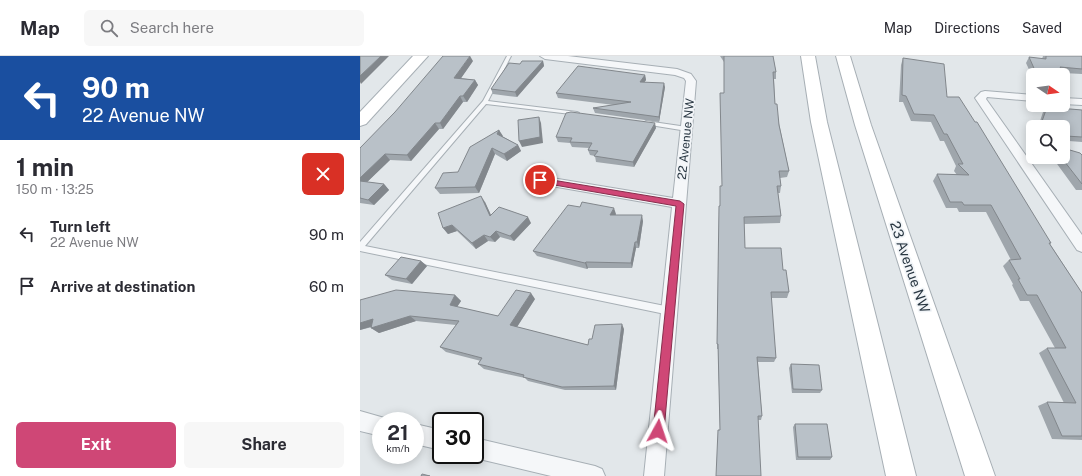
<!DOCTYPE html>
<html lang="en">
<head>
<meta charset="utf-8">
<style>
  body { margin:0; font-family:"Public Sans",sans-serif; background:#f7f7f7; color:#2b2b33; height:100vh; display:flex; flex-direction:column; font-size:15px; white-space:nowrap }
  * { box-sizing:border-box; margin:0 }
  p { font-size:13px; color:#7c7c81 }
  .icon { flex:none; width:22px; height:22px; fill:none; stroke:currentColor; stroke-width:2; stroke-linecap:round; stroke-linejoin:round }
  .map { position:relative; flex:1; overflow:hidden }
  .drawer { display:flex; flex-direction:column; background:#fff; width:360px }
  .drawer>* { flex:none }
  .guide { background:#1a4fa0; color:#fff; overflow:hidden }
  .needle { width:26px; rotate:103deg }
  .buttons { position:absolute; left:666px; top:12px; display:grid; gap:8px }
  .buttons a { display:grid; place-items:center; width:44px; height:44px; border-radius:6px; background:#fff; box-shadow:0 2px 10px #0003; font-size:20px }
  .speed { position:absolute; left:12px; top:356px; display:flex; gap:8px; font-size:20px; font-weight:700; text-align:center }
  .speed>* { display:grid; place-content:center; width:52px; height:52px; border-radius:50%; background:#fff; box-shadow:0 2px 10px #0003; line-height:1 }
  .speed small { font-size:10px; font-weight:400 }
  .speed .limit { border:2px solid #111; border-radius:6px; background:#fff; color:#111 }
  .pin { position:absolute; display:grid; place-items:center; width:34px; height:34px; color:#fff; margin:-17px; border:2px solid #fff; border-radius:50%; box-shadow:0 1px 4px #0007 }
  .me { position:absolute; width:44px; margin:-22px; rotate:5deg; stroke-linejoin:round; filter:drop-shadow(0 0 3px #0008) }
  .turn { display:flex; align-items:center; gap:14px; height:84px; padding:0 16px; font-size:18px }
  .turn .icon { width:52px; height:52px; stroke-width:2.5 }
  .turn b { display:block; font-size:28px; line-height:34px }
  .round { display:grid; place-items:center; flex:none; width:42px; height:42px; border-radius:6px; background:#f7f7f7 }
  .overview { display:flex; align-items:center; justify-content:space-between; height:68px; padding:0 16px }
  h1 { font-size:24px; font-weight:700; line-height:30px }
  .cta { display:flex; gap:8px; margin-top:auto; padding:8px 16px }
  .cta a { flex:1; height:46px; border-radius:6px; background:#cf4776; color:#fff; font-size:16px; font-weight:700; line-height:46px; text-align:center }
  .cta a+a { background:#f7f7f7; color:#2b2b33 }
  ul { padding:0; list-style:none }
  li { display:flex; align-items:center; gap:12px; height:52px; padding:0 16px }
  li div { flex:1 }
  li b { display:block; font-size:15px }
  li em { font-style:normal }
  header { display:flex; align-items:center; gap:24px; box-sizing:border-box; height:56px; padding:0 20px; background:#fff; border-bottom:1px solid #e1e1e2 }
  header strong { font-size:19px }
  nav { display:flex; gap:22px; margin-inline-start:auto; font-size:14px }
  .search { width:280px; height:36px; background:#f7f7f7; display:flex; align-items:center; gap:10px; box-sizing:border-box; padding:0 14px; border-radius:6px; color:#7c7c81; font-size:15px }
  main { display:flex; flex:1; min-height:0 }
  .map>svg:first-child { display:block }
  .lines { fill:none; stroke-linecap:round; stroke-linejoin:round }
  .lane-casing { stroke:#a7afb5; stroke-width:2 }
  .street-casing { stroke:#a7afb5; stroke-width:2 }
  .secondary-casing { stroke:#a7afb5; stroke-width:2 }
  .lane { fill:#f5f7f9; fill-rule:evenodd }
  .street { fill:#f5f7f9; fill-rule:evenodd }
  .secondary { fill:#fff; fill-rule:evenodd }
  .wall { fill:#9fa6ac }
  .shaded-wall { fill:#82878c }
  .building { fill:#b9c1c8; stroke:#82878c }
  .route { fill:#cf4776; stroke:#872e4d }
  .labels { text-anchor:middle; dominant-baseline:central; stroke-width:3.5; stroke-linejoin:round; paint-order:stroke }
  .far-street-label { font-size:12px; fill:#2a3843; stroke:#f2f5f8 }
  .street-label { font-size:14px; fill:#2a3843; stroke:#f2f5f8 }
</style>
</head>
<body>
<header>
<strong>Map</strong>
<div class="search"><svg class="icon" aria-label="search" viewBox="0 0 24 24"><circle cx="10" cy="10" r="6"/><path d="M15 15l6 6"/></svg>Search here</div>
<nav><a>Map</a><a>Directions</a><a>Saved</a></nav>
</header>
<main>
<section class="drawer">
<div class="guide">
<div class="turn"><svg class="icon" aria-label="left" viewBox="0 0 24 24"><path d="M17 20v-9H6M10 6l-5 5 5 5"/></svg><div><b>90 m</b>22 Avenue NW</div></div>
</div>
<div class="overview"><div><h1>1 min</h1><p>150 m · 13:25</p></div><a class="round" style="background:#d93025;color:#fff"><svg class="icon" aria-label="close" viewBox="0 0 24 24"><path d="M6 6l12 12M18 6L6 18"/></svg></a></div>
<ul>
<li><svg class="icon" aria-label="left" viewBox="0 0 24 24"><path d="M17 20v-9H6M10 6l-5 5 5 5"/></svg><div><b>Turn left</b><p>22 Avenue NW</p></div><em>90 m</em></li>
<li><svg class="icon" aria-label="arrive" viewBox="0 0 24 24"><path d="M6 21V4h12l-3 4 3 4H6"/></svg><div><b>Arrive at destination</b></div><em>60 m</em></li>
</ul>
<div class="cta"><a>Exit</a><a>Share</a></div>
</section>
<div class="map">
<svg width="722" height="420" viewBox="0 0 722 420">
  <rect width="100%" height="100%" fill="#e2e7ea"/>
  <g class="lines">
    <g class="lane-casing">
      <g id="lane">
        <polygon points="147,0 151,0 128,45 217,56 219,57 219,59 126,48 5,190 310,251 313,252 314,255 313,258 310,259 0,195 0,186 123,45"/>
        <polygon points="286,65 327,71 330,73 327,75 284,68 283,67"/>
      </g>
    </g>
    <g class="street-casing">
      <g id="street">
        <polygon points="180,0 208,0 317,13 331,18 336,25 304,420 284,420 312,151 180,128 176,127 174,124 176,121 180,120 313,142 326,25 324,22 315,19 185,3"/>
        <polygon points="625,35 673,39 673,45 627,41 626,43 722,179 722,196 717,194 615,42 621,36"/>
        <polygon points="703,42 722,43 722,49 703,48"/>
        <polygon points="0,355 28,363 29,365 21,365 21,380 0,375"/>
        <polygon points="55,368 81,374 81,394 55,388"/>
        <polygon points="115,382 235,410 242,413 245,420 191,420 115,402 108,399 115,399"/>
      </g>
    </g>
    <g class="secondary-casing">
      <g id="secondary">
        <polygon points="53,0 68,0 6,68 0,70 0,56"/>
        <polygon points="441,0 455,0 467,66 556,420 526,420 451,66"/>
        <polygon points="476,0 490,0 511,69 635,420 605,420 495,69"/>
      </g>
    </g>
    <use href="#lane" class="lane"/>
    <use href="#street" class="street"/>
    <use href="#secondary" class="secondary"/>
  </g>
  <g class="wall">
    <polygon points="360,0 413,0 416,16 416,23 414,23 415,48 429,115 427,121 420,122 421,130 420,137 418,137 421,160 420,167 384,168 385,192 423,214 429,236 427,242 411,242 416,302 414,306 398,306 402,360 401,364 398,364 360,374 358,293 357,293 357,288 360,150 362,130 364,37 364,6"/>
    <polygon points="683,0 722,0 722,18 703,17 706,21 703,25 703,19 673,19 673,22 666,7 669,1 682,3"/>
    <polygon points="543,2 587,41 691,187 690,188 722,237 722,384 692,383 678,350 687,346 704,347 679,297 687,292 695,292 669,245 660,245 652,229 653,228 643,210 649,204 651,204 626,156 599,156 597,152 586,152 573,125 577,118 597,119 594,115 596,110 584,85 580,85 571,66 551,65 543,46 539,46 541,9"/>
    <polygon points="113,5 101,22 115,24 118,29 107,46 103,46 83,73 79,73 51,105 30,104 7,126 24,128 29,134 14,149 0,147 0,92"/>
    <polygon points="183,5 184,10 157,41 133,38 131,33 160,8"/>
    <polygon points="285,19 286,24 284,26 305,31 299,66 235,57 233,52 254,49 198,42 196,37"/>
    <polygon points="687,51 722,54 722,86 709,85 706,89 703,89 703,71 678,71 683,56"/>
    <polygon points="296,72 274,111 236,106 235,100 230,99 228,94 229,92 212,91 210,87 198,86 196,81"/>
    <polygon points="139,74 142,80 158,89 161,95 147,105 135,98 119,137 80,138 75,132 98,116"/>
    <polygon points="722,99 722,134 716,134 692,101 703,101"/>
    <polygon points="125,146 131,159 171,167 154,185 140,181 135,186 128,185 116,193 97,175 88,178 83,172"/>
    <polygon points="256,158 256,159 283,165 279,192 276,192 272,212 228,212 227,213 177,200 173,195"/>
    <polygon points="61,205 67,210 52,228 32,224 25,219"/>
    <polygon points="95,239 101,245 97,251 138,260 175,243 157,271 228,289 232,283 264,273 256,334 205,334 168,325 165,322 124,313 118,308 121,305 86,296 80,291 96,269 56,265 19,277 11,272 12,271 0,274 0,244"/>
    <polygon points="431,308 462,334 460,337 432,337 429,312"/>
    <polygon points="435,368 472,401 470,404 436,404 433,371"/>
  </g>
  <g class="shaded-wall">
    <polygon points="21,0 29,0 1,28 0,26 0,20"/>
    <polygon points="110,0 113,5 97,28 94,22"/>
    <polygon points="183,5 184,10 157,41 155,36"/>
    <polygon points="285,19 286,24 281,31 280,26"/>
    <polygon points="115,24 118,29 107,46 103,40"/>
    <polygon points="304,27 305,31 299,66 299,61"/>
    <polygon points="100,40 103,46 83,73 80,67"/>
    <polygon points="179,61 181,67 183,87 162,91 159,85"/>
    <polygon points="75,67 79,73 51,105 47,99"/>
    <polygon points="295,67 296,72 274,111 273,106"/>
    <polygon points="139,74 143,80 141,84 137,78"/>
    <polygon points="158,89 161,95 147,105 144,98"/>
    <polygon points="132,92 135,98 119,137 115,131"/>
    <polygon points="25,98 30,104 3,130 0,127 0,122"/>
    <polygon points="24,128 29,134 14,149 8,144"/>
    <polygon points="121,140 125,146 134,166 130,160"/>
    <polygon points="254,152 256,158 252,165 250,159"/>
    <polygon points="282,159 283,165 279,192 277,186"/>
    <polygon points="168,161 171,167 154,185 150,180"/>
    <polygon points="92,169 97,175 88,178 83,172"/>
    <polygon points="136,175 140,181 135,186 130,181"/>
    <polygon points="124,179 128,185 116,193 112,187"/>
    <polygon points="275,186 276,192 272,212 271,207"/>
    <polygon points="61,205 67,210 52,228 46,223"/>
    <polygon points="226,206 228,212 227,213 225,207"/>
    <polygon points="171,237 175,243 155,274 150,269"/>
    <polygon points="95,239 101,245 95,254 90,249"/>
    <polygon points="50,260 56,265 19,277 11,272"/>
    <polygon points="13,263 20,268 0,274 0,267"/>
    <polygon points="262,268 264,273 256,334 254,330"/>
  </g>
  <g class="building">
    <polygon points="0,0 21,0 0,20"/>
    <polygon points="83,0 110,0 94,22 115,24 103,40 100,40 80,67 75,67 47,99 25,98 0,122 0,92 35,56"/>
    <polygon points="364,0 413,0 416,16 413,16 415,48 417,48 419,69 429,115 419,115 421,130 417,130 421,160 384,161 385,192 421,192 423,214 426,214 429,236 411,236 416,302 397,301 402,360 398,360 401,420 356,420 358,374 360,374 358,288 357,288 359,150 360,150 360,130 362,130 360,37 364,37"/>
    <polygon points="686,0 722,0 722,13 700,11 706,21 703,21 703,19 677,19 669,1 686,3"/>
    <polygon points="543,2 584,8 587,41 599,41 615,66 617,66 691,187 689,187 722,237 722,380 702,380 687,346 716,347 687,292 706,292 677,239 667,239 658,223 660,223 649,204 661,203 631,149 604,149 602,146 590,146 577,118 609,119 598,108 603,108 587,78 584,78 574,59 554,58 546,40 542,39"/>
    <polygon points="162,5 183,5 155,36 131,33 149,7 160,8"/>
    <polygon points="218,10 285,19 280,26 304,27 299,61 233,52 271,46 196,37"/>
    <polygon points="687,51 722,54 722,81 706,80 710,84 703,84 703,71 680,71"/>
    <polygon points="211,56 295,67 273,106 234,100 238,95 228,94 232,87 210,86 212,82 196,81 206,57"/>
    <polygon points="179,61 180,81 159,85 158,64"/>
    <polygon points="139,74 137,78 158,89 144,98 132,92 115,131 75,132 83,117 98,116 110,91"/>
    <polygon points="703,92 720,97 722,99 722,128 701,101 703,101"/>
    <polygon points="0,125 24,128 8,144 0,142"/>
    <polygon points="121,140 130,160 139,151 168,161 150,180 136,175 130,181 124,179 112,187 92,169 83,172 78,157"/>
    <polygon points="222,146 254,152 250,159 282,159 277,186 275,186 271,207 226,206 225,207 173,195 208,149 220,151"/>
    <polygon points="41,201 61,205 46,223 25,219"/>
    <polygon points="36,234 95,239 90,249 138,260 156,234 171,237 150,269 228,289 229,283 232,283 235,269 262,268 254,330 202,331 163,321 164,319 118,308 122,302 80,291 99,265 50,260 11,272 13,263 0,267 0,244"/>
    <polygon points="431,308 459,309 462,334 433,333"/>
    <polygon points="435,368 467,368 472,401 438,401"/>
    <polygon points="62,418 70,420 61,420"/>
  </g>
  <polygon class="route" points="180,122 320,145 324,148 304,375 303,379 298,381 294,379 293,375 316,150 177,126 176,124"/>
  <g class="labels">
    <g class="far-street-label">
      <text transform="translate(326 83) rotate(-84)">22 Avenue NW</text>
    </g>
    <g class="street-label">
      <text transform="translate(550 211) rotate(71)">23 Avenue NW</text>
    </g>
  </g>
</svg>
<div class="buttons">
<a><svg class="needle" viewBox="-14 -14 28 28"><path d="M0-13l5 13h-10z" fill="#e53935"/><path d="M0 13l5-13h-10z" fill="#7c7c81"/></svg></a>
<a><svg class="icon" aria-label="search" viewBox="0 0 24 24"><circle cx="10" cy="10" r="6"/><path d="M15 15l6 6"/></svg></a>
</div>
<div class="speed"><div>21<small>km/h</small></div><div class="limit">30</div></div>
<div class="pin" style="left:180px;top:124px;background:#d93025"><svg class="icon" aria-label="arrive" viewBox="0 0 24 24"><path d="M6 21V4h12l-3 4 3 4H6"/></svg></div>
<svg class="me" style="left:298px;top:375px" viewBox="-20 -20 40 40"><path d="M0-17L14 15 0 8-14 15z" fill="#cf4776" stroke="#fff" stroke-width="4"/></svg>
</div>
</main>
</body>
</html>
